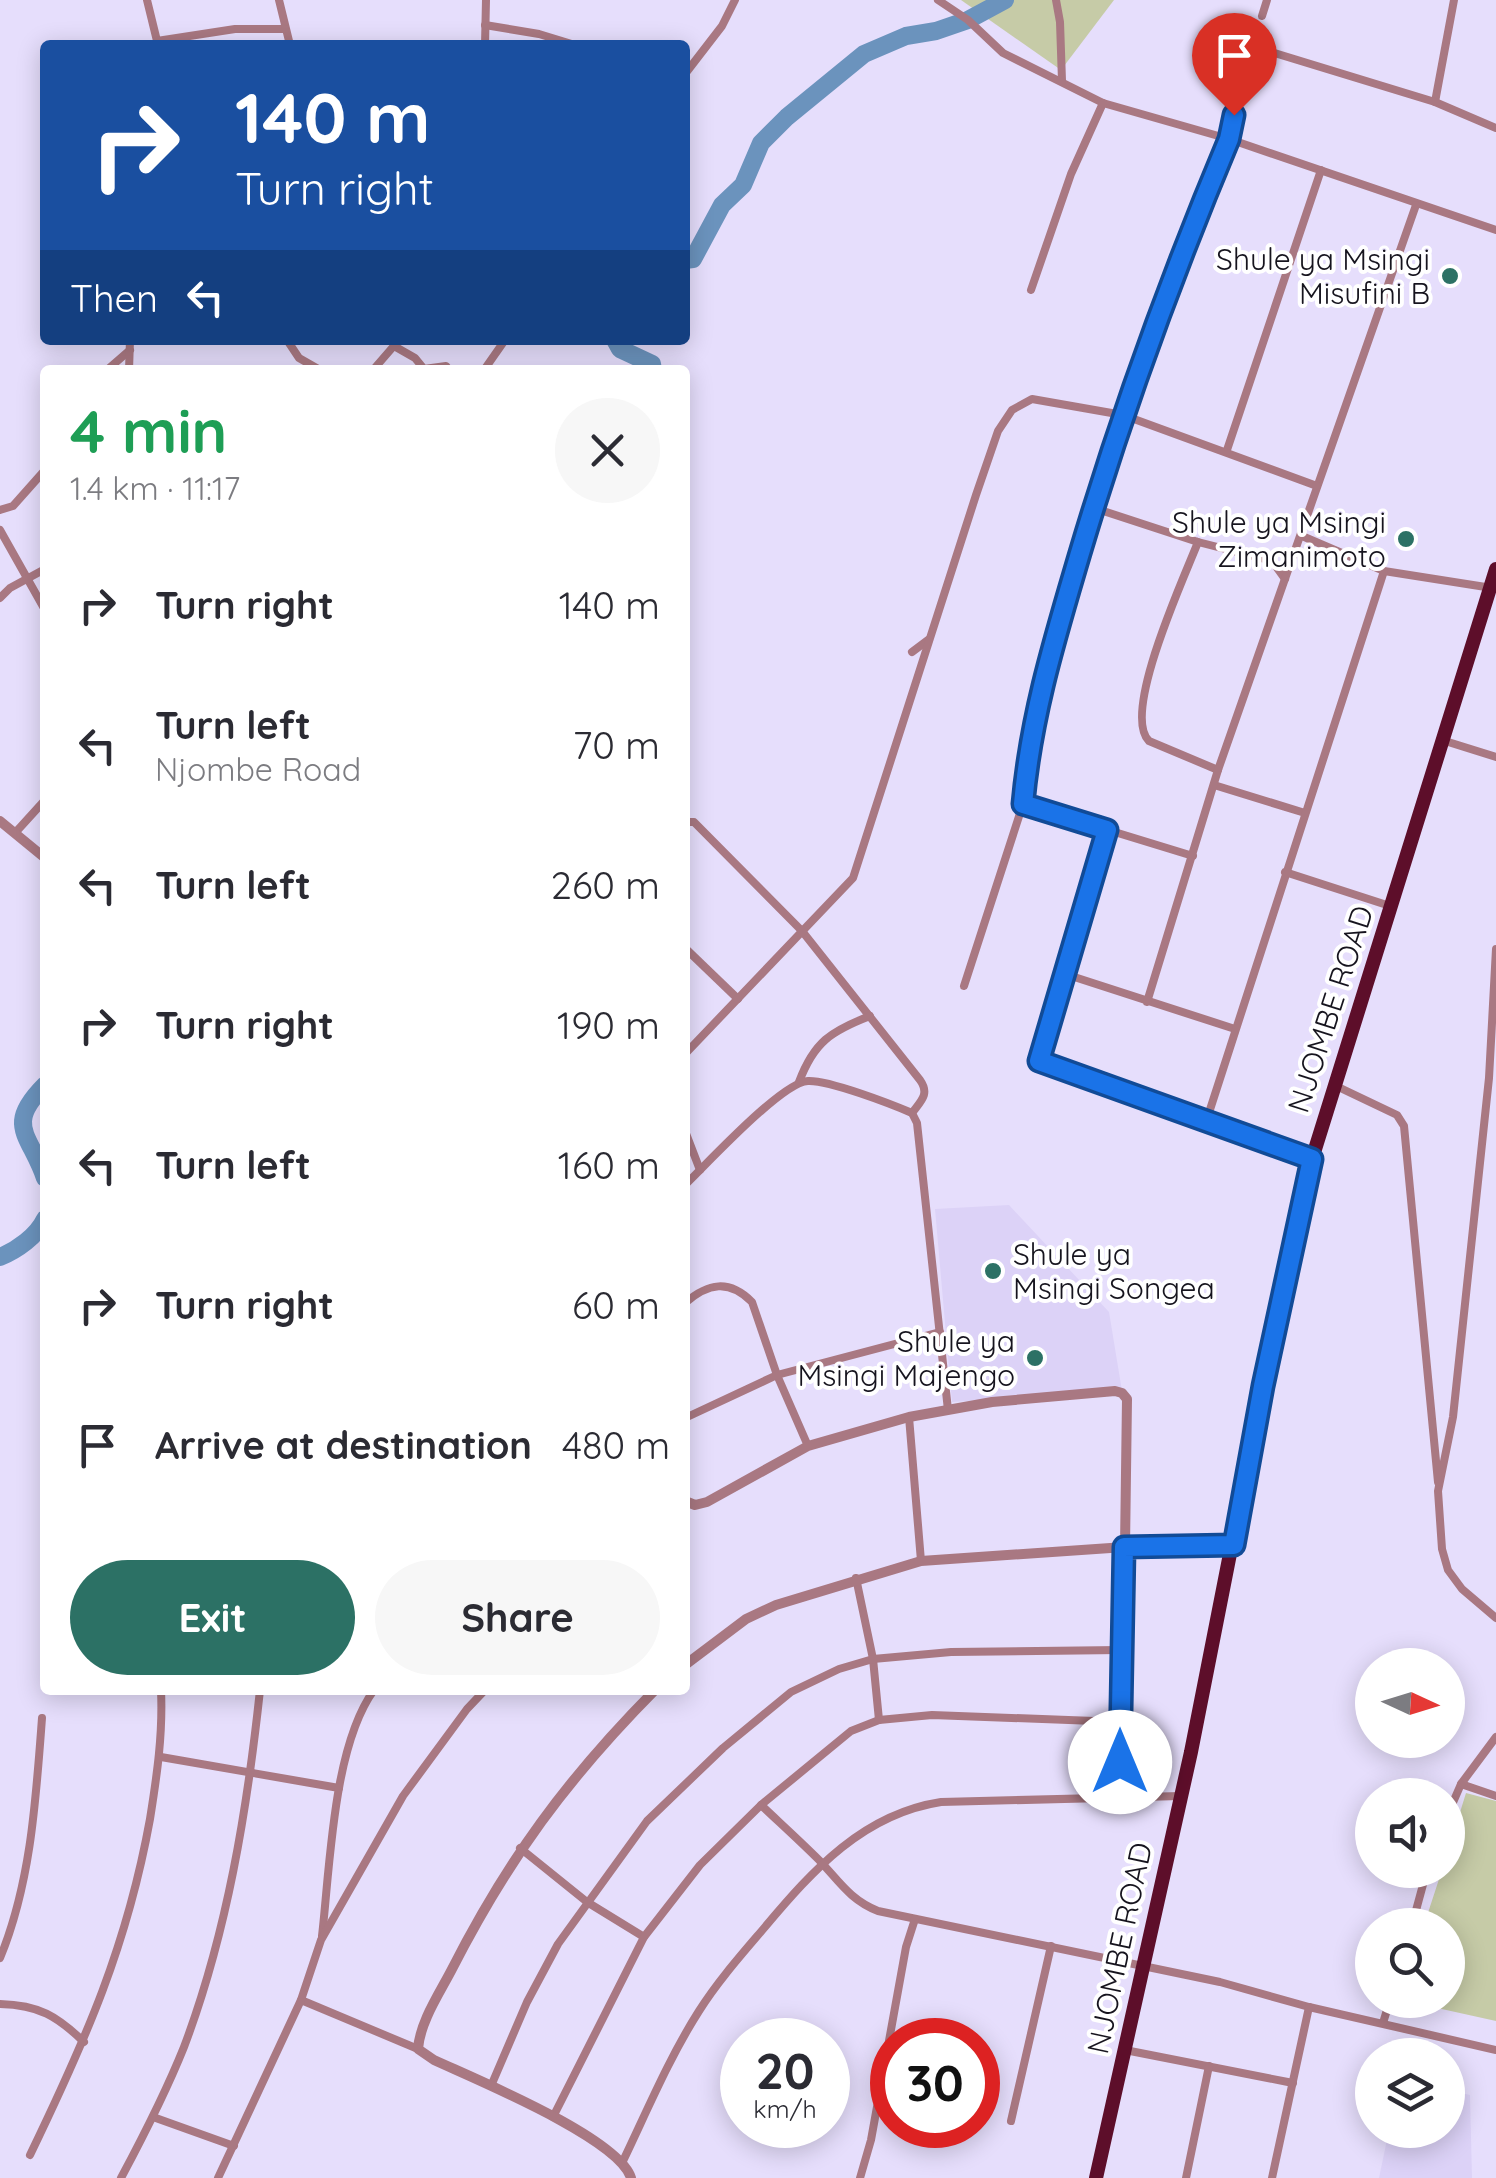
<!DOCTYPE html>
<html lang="en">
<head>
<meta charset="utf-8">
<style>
  body { margin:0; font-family:Quicksand,sans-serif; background:#f7f7f7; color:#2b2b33; height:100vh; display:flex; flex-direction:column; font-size:38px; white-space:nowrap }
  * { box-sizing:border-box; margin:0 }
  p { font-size:32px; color:#7c7c81 }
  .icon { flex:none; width:55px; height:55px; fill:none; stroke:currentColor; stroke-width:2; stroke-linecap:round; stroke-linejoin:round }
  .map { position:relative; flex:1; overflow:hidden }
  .panel { position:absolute; left:40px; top:365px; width:650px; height:1330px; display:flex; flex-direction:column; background:#fff; border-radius:10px; box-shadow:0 5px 25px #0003 }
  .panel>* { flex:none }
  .guide { position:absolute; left:40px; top:40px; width:650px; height:305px; border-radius:10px; box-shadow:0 5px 25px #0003; background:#1a4fa0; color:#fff; overflow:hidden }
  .needle { width:65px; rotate:94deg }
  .buttons { position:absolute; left:1355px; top:1648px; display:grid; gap:20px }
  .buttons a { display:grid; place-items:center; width:110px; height:110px; border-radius:50%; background:#fff; box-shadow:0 5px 25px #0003; font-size:50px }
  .speed { position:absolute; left:720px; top:2018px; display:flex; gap:20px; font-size:50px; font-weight:700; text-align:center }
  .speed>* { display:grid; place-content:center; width:130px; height:130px; border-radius:50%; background:#fff; box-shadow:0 5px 25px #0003; line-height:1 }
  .speed small { font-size:25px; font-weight:400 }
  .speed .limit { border:15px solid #d22; background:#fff; color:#111 }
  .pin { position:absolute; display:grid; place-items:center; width:85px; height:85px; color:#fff; margin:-102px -42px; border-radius:50% 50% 50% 0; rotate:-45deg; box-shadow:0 0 10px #0007 }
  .pin .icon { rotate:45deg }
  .me { position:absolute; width:110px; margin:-55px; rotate:0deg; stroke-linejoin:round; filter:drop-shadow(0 0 8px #0008) }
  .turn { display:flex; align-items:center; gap:35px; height:210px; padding:0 30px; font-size:45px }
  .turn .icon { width:130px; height:130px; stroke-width:2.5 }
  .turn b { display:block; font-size:70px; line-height:85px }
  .then { display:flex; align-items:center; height:95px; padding:0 30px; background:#0003; gap:20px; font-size:38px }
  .round { display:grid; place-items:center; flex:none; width:105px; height:105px; border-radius:52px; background:#f7f7f7 }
  .overview { display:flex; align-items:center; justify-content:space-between; height:170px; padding:0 30px }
  h1 { font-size:60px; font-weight:700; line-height:75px; color:#1e9e55 }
  .primary-button { display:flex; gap:20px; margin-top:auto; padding:20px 30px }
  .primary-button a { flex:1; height:115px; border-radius:60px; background:#2c7165; color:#fff; font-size:40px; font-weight:700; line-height:115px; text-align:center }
  .primary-button a+a { background:#f7f7f7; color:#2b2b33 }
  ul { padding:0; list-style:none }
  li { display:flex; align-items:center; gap:30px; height:140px; padding:0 30px }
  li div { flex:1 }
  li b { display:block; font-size:38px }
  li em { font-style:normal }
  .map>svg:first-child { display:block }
  .built { fill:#dcd2f7 }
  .green { fill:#c6cba7 }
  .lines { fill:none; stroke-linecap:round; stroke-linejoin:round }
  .river { stroke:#6b93bd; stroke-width:18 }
  .minor { stroke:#a97882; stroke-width:8 }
  .tertiary { stroke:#a97882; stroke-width:10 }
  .trunk { stroke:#5d0e2a; stroke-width:14 }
  .route-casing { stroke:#114b97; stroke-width:25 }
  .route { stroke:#1a73e8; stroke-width:18 }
  .poi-dot { fill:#2c7165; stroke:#fff; stroke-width:4 }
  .labels { text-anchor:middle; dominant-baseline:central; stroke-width:8; stroke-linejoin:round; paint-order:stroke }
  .poi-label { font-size:30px; fill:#16141e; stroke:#fff; text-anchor:end }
  .street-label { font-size:30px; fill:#16141e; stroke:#fff }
</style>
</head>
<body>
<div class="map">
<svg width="1496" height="2178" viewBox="0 0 1496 2178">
  <rect width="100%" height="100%" fill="#e6defc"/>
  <g class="built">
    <polygon points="1009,1205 1109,1312 1122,1391 952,1402 935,1209"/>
    <polygon points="1448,2090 1470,2095 1472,2178 1379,2178 1389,2130 1448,2130"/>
  </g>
  <g class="green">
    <polygon points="961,0 1114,0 1061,70"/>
    <polygon points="1466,1793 1496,1801 1496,2021 1401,2000 1448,2000 1448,1925 1424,1925 1442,1870 1448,1870 1448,1851"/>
  </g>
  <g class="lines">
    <g class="river">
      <polyline points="685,260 693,259 722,205 743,185 761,143 787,117 864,54 906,36 936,31 968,20 1005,0"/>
      <polyline points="615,340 620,349 652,364 653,370"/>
      <path d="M45 1085C4 1126 30 1134 45 1178"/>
      <path d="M0 1257C17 1250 37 1236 45 1219"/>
    </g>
    <g class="minor">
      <polyline points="147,0 158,45"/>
      <polyline points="279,0 290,45"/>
      <polyline points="938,0 968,20 1003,53 1103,103 1229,139 1496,230"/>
      <polyline points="1056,0 1060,22 1062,81"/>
      <polyline points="1262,16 1267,0"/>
      <polyline points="485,25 539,34 575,45"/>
      <polyline points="157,41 235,29 285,29"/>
      <polyline points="485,45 486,0"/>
      <polyline points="685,74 722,26 735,0"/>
      <polyline points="1435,102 1454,0"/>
      <polyline points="1031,290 1071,174 1103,103"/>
      <polyline points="287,340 299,358 320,370"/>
      <polyline points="394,346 415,358 424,369 446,366 449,370"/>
      <polyline points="107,370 130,350"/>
      <polyline points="129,370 130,340"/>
      <polyline points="373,370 399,340"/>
      <polyline points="484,370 505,340"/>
      <polyline points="1227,450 1321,170"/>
      <polyline points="1094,508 1198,542 1272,561 1285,579"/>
      <polyline points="0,510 13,506 45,470"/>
      <polyline points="0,530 45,610"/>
      <polyline points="1302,536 1384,571 1492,588"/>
      <path d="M1198 542C1184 578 1121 714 1149 741L1218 770"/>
      <polyline points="0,598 10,588 45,569"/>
      <polyline points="912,652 928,640"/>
      <polyline points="1445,741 1496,757"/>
      <polyline points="1214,785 1305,813"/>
      <polyline points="1023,804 1193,856"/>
      <path d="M685 822H694L802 931 920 1080C930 1094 921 1101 912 1113"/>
      <polyline points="1107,831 1039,1061 1045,1066 1312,1159"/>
      <polyline points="15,833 45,800"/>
      <polyline points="1285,872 1390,906"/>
      <polyline points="685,948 738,999"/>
      <polyline points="1496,949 1489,1078 1453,1417 1438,1491 1442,1549 1448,1570 1462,1589 1496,1618"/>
      <polyline points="1065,974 1235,1029"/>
      <polyline points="964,986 1023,804 1038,695 1094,508 1148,339 1229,139 1239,91 1255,47 1435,102 1496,128"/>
      <polyline points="1147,1002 1218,770 1416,205"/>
      <polyline points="685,1054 853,878 976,495 998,431 1012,410 1032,399 1123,415 1317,486"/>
      <path d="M799 1082C814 1042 831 1031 870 1016"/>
      <polyline points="1334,1085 1397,1115 1404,1126 1438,1482"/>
      <polyline points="1206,1122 1384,571"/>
      <polyline points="685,1131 700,1170"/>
      <path d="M685 1185C707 1164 782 1082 808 1081 829 1080 891 1104 912 1113L917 1123 948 1410"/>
      <path d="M685 1303C708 1283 729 1279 752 1302L777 1375 808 1446"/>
      <polyline points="909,1417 921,1561"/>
      <polyline points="685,1418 777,1375 940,1332"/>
      <polyline points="856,1578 873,1659 879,1720"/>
      <polyline points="161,1757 339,1788"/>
      <polyline points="1461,1784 1496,1796"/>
      <polyline points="1121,1798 1120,1650 1125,1547"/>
      <path d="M761 1805C780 1823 800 1841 819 1860 839 1881 850 1900 878 1911L1220 1982 1309 2007 1496 2050"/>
      <polyline points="1448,1814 1461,1784 1496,1737"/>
      <polyline points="520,1848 587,1902 644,1937"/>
      <polyline points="1412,1925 1427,1870"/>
      <path d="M322 1936C330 1867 333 1746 374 1690"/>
      <path d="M0 1958C31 1883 36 1798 42 1718"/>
      <polyline points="301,2000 418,2049"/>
      <path d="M0 2004C39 2005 57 2016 84 2042"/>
      <polyline points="1383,2023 1390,2000"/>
      <polyline points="1125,2050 1293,2083"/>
      <polyline points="491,2086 527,2002 558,1944 647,1821 723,1748 791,1692 839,1669 873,1659 951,1652 1120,1650"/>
      <polyline points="153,2117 234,2146"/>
      <polyline points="553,2117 644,1937 700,1865 761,1805 851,1731 879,1720 932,1715 1121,1722"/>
      <polyline points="1011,2121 1051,1946"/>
      <path d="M30 2155C86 2039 127 1946 150 1819 157 1775 163 1734 161 1690"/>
      <path d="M623 2161C647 2111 669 2058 699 2011 718 1981 742 1954 765 1927 813 1870 863 1814 941 1802L1181 1796"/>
      <path d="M121 2178C144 2135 166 2092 184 2047 227 1933 247 1811 260 1690"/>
      <polyline points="218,2178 301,2000 321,1940 403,1796 467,1709 485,1690"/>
      <polyline points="860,2178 871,2140 906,1947 915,1919"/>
      <polyline points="1186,2178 1209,2066"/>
      <polyline points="1272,2178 1309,2007"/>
    </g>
    <g class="tertiary">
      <polyline points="0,821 45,858"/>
      <polyline points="685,1501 695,1505 707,1502 808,1446 909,1417 992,1402 1115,1391 1122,1393 1127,1399 1125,1547"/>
      <polyline points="685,1665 746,1619 776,1605 921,1561 1125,1547 1233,1545"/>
      <path d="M631 2178C619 2138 475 2079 434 2060L418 2049C420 2022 439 1994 451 1971 508 1859 567 1779 655 1690"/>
    </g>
    <polyline class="trunk" points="1096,2178 1191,1752 1263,1386 1312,1159 1496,569"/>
  </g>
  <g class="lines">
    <g class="route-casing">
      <path id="route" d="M1120 1762 1124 1547 1234 1545 1263 1386 1312 1159 1039 1061 1107 830 1023 804C1031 715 1055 638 1080 553 1122 412 1172 275 1229 139L1234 115"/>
    </g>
    <use href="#route" class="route"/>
  </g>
  <g class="poi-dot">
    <circle cx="1450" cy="276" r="10"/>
    <circle cx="1406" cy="539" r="10"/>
    <circle cx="993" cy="1271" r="10"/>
    <circle cx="1035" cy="1358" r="10"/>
  </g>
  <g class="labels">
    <g class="poi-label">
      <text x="1430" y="259">Shule ya Msingi<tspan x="1430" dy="34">Misufini B</tspan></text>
      <text x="1386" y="522">Shule ya Msingi<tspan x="1386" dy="34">Zimanimoto</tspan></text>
      <text x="1013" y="1254" text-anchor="start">Shule ya<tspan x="1013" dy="34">Msingi Songea</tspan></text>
      <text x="1015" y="1341">Shule ya<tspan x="1015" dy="34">Msingi Majengo</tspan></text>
    </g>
    <g class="street-label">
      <text transform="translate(1330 1009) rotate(-72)">NJOMBE ROAD</text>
      <text transform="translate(1119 1948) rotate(-78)">NJOMBE ROAD</text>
    </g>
  </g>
</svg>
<div class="buttons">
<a><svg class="needle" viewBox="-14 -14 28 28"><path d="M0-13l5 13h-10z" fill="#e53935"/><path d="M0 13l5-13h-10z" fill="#7c7c81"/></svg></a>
<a><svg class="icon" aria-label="sound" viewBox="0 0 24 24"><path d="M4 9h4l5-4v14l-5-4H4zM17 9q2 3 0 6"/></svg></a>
<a><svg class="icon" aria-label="search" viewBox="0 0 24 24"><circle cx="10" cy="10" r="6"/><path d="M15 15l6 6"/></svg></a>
<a><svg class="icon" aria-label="layers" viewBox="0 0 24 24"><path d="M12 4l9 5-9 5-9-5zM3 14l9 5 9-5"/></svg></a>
</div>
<div class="speed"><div>20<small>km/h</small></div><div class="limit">30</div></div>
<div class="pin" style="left:1234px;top:115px;background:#d93025"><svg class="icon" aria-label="arrive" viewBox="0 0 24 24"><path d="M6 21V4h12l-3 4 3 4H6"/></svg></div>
<svg class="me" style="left:1120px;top:1762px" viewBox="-20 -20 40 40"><circle r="19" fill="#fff"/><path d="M0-13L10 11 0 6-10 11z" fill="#1a73e8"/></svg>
<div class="guide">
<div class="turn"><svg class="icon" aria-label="right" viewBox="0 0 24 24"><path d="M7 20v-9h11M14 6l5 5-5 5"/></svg><div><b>140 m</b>Turn right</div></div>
<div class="then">Then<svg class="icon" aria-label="left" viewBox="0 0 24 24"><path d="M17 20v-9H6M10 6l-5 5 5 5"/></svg></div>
</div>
<section class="panel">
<div class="overview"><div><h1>4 min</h1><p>1.4 km · 11:17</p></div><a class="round"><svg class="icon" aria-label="close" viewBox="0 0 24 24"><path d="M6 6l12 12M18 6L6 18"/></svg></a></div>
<ul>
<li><svg class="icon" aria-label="right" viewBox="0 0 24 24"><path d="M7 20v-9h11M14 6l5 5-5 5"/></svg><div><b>Turn right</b></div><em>140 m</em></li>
<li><svg class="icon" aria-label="left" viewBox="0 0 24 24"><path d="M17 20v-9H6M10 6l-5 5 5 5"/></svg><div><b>Turn left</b><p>Njombe Road</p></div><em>70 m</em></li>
<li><svg class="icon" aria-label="left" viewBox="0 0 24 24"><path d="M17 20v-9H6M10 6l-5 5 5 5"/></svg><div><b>Turn left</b></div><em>260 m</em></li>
<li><svg class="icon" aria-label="right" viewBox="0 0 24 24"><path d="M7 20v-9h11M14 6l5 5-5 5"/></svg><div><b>Turn right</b></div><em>190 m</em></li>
<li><svg class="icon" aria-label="left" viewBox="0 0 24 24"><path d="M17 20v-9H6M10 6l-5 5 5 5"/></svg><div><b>Turn left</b></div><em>160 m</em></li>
<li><svg class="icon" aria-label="right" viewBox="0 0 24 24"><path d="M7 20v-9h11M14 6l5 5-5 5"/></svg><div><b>Turn right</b></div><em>60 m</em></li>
<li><svg class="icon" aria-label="arrive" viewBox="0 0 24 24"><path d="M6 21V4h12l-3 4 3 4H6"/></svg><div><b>Arrive at destination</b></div><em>480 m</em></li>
</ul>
<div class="primary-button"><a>Exit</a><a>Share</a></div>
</section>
</div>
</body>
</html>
